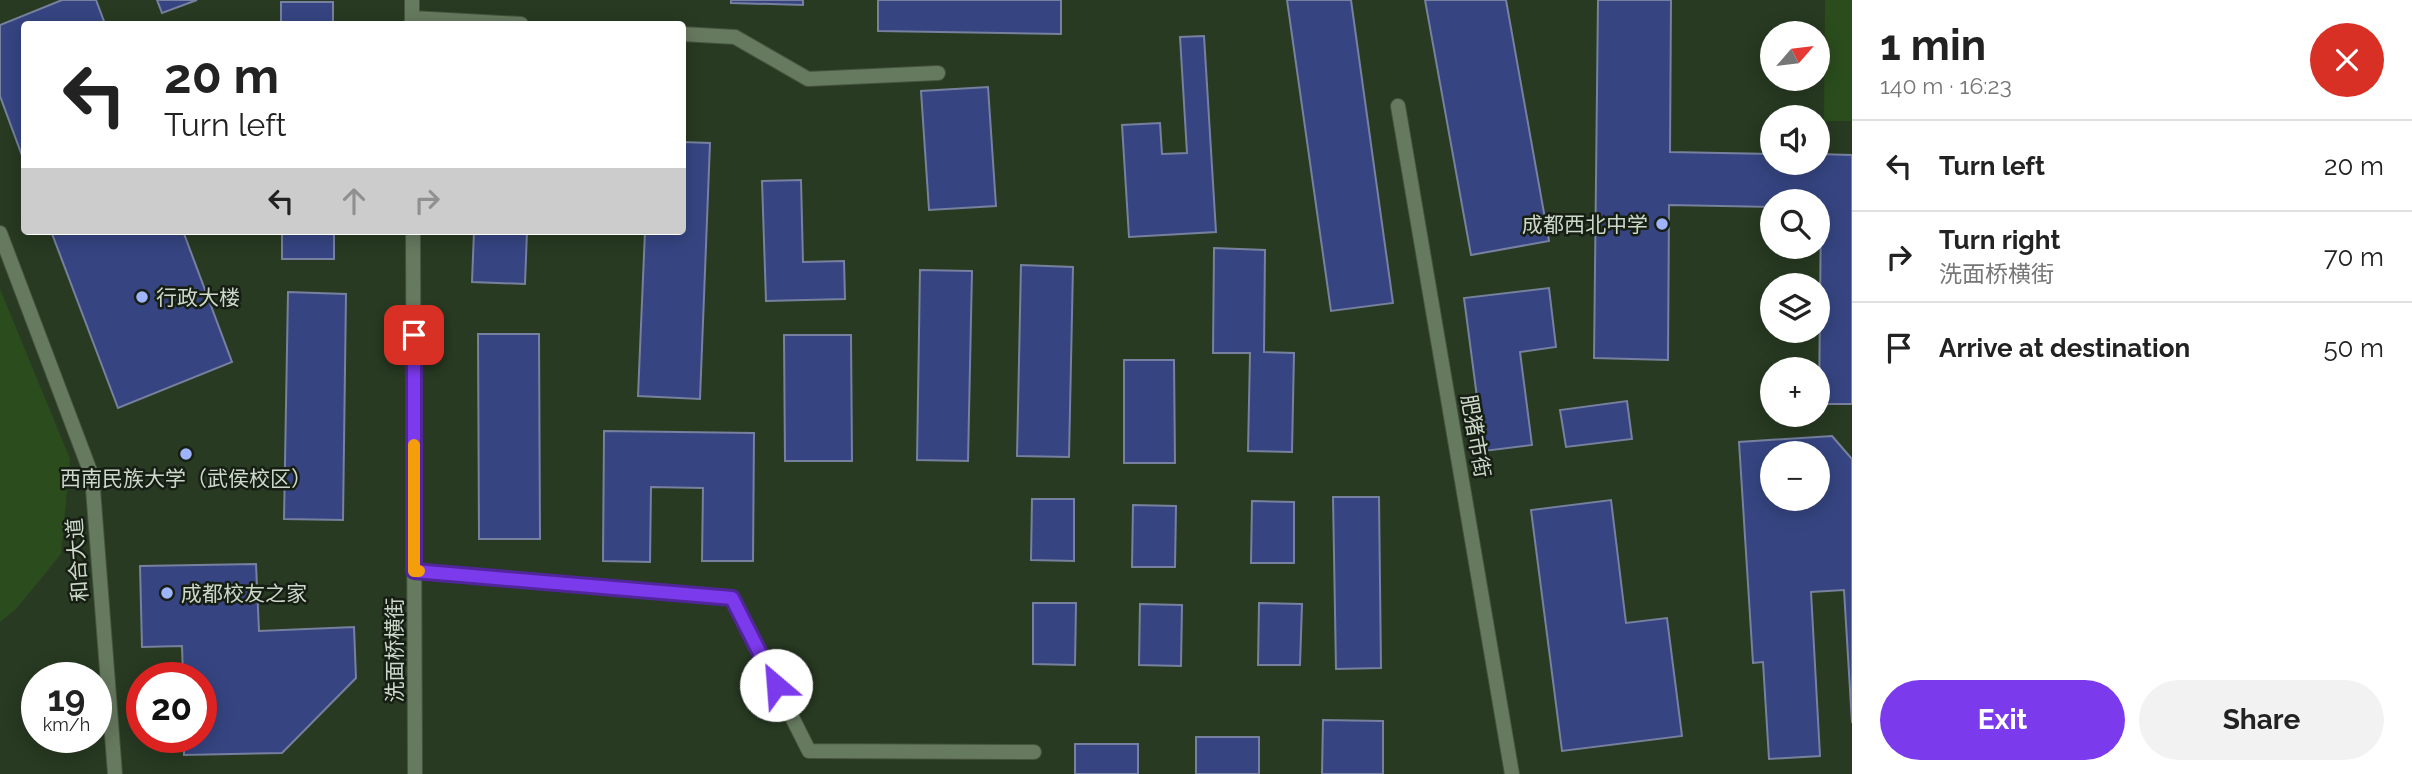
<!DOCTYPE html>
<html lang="en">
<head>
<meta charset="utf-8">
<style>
  body { margin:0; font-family:Raleway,"Noto Sans SC",sans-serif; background:#f2f2f2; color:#222; height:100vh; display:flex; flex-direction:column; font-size:26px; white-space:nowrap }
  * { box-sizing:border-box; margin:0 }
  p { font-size:23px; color:#767676 }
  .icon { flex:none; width:38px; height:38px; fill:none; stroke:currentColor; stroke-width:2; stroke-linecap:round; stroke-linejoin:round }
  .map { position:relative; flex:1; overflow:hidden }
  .drawer { display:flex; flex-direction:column; background:#fff; width:560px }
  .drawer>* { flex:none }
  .banner { position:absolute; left:21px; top:21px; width:665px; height:214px; border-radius:7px; box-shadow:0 4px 18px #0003; background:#fff; color:#222; overflow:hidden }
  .needle { width:46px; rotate:62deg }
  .fabs { position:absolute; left:1760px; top:21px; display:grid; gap:14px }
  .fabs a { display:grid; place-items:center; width:70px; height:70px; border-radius:50%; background:#fff; box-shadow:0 4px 18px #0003; font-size:35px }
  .speed { position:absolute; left:21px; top:662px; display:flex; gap:14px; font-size:35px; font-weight:700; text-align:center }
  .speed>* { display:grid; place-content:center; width:91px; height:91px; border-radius:50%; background:#fff; box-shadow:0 4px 18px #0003; line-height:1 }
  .speed small { font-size:18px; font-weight:400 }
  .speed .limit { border:10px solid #d22; background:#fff; color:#111 }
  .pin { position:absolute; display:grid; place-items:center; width:60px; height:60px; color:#fff; margin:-30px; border-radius:14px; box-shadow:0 4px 10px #0006 }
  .me { position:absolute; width:77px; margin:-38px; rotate:333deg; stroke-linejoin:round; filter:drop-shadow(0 0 5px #0008) }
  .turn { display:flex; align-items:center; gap:24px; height:147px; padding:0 28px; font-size:32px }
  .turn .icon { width:91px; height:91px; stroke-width:2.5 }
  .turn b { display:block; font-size:49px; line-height:60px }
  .lanes { display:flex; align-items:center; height:66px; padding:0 28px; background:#0003; justify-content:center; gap:35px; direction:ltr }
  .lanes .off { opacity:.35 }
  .round { display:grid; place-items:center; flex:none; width:74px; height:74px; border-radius:37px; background:#f2f2f2 }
  .summary { display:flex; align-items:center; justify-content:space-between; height:119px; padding:0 28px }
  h1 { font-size:42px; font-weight:700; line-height:52px }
  .button { display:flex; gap:14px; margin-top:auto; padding:14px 28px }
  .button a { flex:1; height:80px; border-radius:42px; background:#7c3aed; color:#fff; font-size:28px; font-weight:700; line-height:80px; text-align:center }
  .button a+a { background:#f2f2f2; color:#222 }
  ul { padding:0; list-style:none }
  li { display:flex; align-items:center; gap:21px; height:91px; padding:0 28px; border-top:2px solid #e0e0e0 }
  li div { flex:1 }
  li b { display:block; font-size:26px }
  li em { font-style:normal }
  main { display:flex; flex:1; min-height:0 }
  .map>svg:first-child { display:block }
  .green { fill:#2b4d1d }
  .building { fill:#364582; stroke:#77809e; stroke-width:2; fill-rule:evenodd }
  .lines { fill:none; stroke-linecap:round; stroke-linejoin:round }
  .service-casing { stroke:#45543f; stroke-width:16 }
  .minor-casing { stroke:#45543f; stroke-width:16 }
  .tertiary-casing { stroke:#45543f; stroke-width:16 }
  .service { stroke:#667a5f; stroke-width:14 }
  .minor { stroke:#667a5f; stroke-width:14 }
  .tertiary { stroke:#667a5f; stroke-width:14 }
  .route-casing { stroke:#51269a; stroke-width:18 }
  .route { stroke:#7c3aed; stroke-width:12 }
  .slow { stroke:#f59e0b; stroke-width:12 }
  .poi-dot { fill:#9eb4fd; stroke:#171e14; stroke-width:2.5 }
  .labels { text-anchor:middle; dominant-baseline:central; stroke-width:5; stroke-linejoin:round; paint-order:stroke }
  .poi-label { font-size:21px; fill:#cdd8c9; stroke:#171e14; text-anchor:start }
  .street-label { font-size:21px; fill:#cdd8c9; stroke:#171e14 }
</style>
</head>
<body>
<main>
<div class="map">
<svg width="1852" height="774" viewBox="0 0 1852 774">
  <rect width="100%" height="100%" fill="#283a22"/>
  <g class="green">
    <polygon points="1825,0 1852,0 1852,121 1824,121"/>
    <polygon points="0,289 70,459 61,554 16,609 0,622"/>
  </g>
  <g class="building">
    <polygon points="62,0 96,0 105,24 24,24 24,161 0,96 0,25"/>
    <polygon points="157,0 197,0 162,13"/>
    <polygon points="731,0 803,0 803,5 731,3"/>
    <polygon points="878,0 1061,0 1061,34 878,31"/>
    <polygon points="1287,0 1351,0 1393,303 1331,311"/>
    <polygon points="1425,0 1506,0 1549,241 1471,255"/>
    <polygon points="1598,0 1671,0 1670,152 1773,154 1773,163 1818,163 1818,154 1852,155 1852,404 1819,404 1821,208 1818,208 1818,201 1773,201 1773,207 1669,205 1668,360 1594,358"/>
    <rect x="281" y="2" width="52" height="22"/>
    <polygon points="1204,36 1216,232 1129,237 1122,125 1160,123 1162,154 1187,153 1180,37"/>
    <polygon points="988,87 996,206 929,210 921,91"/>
    <polygon points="682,142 710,143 700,399 638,396 645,231 682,231"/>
    <polygon points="801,180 803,262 844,261 845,299 766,301 762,181"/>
    <polygon points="51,231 183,231 232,362 118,408"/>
    <rect x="282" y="231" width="52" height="28"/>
    <polygon points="474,231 527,231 525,284 472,282"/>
    <polygon points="1214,248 1265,250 1264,352 1294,353 1292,452 1248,451 1250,353 1213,353"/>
    <polygon points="1021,265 1073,267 1069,457 1017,456"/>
    <polygon points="920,270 972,271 968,461 917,460"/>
    <polygon points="1549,288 1556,347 1520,352 1532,445 1484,451 1464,298"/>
    <polygon points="288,292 346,294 343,520 284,519"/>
    <polygon points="478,334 539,334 540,539 479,539"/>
    <polygon points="784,335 851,335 852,461 785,461"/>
    <polygon points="1124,360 1174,360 1175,463 1124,463"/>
    <polygon points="1627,401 1632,439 1566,447 1560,410"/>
    <polygon points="604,431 754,433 753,561 702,561 703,488 651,487 650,562 603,561"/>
    <path d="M1832 436 1852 459V723L1844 590 1811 592 1820 756 1769 759 1763 662 1753 663 1739 442ZM1773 453H1818V499H1773Z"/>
    <polygon points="1333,497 1379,497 1381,668 1336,669"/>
    <polygon points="1032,499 1074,499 1074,561 1031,560"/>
    <polygon points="1611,500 1626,623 1667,618 1682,736 1562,751 1531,510"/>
    <polygon points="1252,501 1294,502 1294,563 1251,563"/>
    <polygon points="1133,505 1176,506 1175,567 1132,567"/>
    <polygon points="256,564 259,631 354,627 356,678 282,753 184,755 184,737 201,737 201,677 183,677 182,646 142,647 140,566"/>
    <polygon points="1033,603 1076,603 1075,665 1033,664"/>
    <polygon points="1259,603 1302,604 1300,665 1258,665"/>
    <polygon points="1140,604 1182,605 1181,666 1139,665"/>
    <polygon points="1323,720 1383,721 1383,774 1322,774"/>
    <rect x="1196" y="737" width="63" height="37"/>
    <rect x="1075" y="744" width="63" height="30"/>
  </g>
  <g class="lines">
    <g class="service-casing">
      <g id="service">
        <polyline points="412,18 521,24"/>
        <polyline points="682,34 735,37 808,79 938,73"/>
        <polyline points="414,571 732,598 809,751 1034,752"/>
      </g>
    </g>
    <g class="minor-casing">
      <g id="minor">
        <polyline points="1398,106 1512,774"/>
        <polyline points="0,233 92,476 115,774"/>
      </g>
    </g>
    <g class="tertiary-casing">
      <g id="tertiary">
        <polyline points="412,0 412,24"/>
        <polyline points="413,231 415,774"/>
      </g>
    </g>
    <use href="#service" class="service"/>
    <use href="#minor" class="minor"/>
    <use href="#tertiary" class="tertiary"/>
  </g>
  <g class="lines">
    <g class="route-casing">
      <polyline id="route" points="414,335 414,571 732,598 776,685"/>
    </g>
    <use href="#route" class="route"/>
    <polyline class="slow" points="414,445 414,571 419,571"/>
  </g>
  <g class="poi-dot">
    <circle cx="1662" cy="224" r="7"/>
    <circle cx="142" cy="297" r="7"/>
    <circle cx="186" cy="454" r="7"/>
    <circle cx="167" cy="593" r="7"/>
  </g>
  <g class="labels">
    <g class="poi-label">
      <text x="1648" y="224" text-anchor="end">成都西北中学</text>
      <text x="156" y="297">行政大楼</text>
      <text x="186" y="478" text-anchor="middle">西南民族大学（武侯校区）</text>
      <text x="181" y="593">成都校友之家</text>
    </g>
    <g class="street-label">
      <text transform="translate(1476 436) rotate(80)">肥猪市街</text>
      <text transform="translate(77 560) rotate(-94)">和合大道</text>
      <text transform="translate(394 650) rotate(-90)">洗面桥横街</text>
    </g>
  </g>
</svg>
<div class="fabs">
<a><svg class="needle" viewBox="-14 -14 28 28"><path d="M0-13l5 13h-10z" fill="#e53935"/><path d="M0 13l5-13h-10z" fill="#767676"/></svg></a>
<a><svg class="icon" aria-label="sound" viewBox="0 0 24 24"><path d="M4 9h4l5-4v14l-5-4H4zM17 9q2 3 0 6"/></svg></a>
<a><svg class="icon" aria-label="search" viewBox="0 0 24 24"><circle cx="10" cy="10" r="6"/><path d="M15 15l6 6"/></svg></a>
<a><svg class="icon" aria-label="layers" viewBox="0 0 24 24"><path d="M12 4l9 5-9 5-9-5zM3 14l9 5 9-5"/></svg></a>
<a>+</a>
<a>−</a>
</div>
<div class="speed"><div>19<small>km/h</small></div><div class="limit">20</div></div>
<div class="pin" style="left:414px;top:335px;background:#d93025"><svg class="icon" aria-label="arrive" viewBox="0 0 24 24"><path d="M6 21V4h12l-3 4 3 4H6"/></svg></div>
<svg class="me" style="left:776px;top:685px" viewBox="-20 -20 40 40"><circle r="19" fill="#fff"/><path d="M0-13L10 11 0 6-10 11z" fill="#7c3aed"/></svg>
<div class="banner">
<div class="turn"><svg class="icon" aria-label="left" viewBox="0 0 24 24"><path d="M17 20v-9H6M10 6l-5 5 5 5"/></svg><div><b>20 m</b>Turn left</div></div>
<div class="lanes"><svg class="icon" aria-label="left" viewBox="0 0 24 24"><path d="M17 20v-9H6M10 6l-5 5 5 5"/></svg><svg class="icon off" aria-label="ahead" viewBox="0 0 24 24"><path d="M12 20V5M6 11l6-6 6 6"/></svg><svg class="icon off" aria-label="right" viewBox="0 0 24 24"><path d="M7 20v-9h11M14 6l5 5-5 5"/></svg></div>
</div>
</div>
<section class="drawer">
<div class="summary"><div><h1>1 min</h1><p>140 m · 16:23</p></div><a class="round" style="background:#d93025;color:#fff"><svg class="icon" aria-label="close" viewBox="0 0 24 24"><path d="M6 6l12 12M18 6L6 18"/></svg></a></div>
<ul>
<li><svg class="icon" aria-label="left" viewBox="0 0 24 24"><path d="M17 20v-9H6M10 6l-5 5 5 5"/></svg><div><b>Turn left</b></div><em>20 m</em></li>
<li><svg class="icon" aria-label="right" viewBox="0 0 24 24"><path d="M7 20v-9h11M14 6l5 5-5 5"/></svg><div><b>Turn right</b><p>洗面桥横街</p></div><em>70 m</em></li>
<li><svg class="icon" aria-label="arrive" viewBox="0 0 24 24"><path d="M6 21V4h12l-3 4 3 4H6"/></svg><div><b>Arrive at destination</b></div><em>50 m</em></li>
</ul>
<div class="button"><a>Exit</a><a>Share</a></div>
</section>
</main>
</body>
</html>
